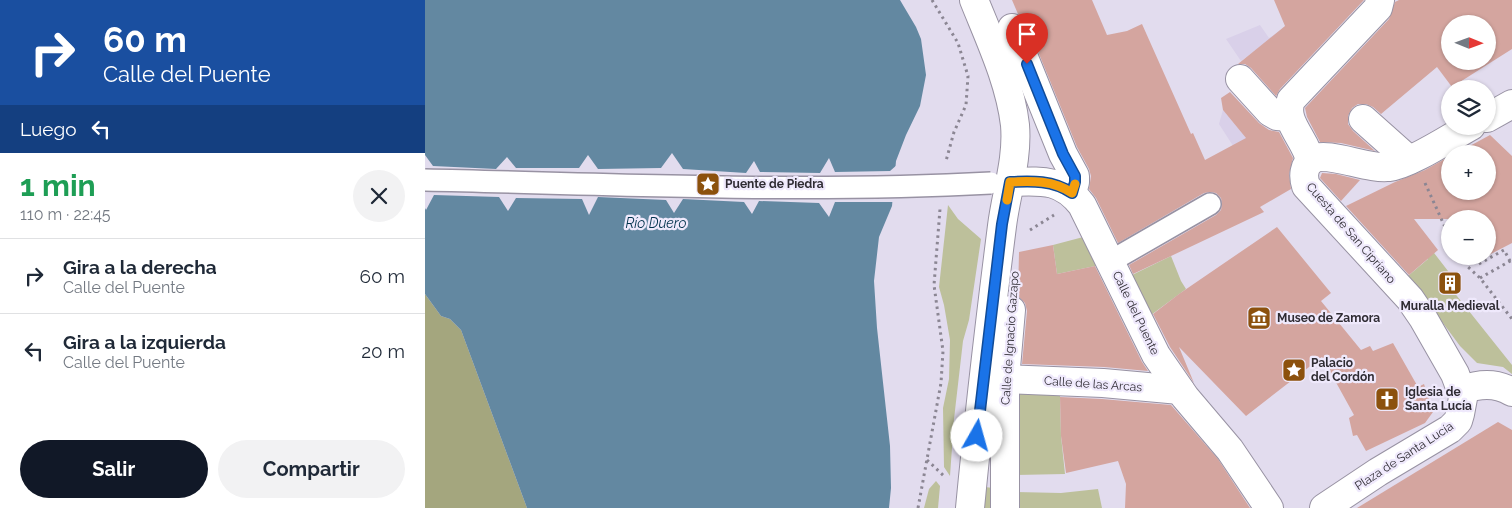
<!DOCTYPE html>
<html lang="es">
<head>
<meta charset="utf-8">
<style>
  body { margin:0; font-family:Raleway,sans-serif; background:#f2f2f3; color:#1f2937; height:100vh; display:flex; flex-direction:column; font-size:19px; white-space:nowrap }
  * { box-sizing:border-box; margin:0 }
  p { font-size:16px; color:#747a83 }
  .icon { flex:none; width:28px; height:28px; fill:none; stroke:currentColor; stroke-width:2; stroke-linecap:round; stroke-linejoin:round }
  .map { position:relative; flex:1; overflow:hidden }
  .sheet { display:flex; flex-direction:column; background:#fff; width:425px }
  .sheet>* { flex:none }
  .hud { background:#1a4fa0; color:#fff; overflow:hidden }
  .needle { width:32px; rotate:91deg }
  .tools { position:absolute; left:1016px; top:15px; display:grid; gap:10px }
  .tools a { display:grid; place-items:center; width:55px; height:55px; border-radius:50%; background:#fff; box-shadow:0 1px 4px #0004; font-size:25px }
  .pin { position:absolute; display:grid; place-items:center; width:42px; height:42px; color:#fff; margin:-51px -21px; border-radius:50% 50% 50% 0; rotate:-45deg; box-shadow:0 0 5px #0007 }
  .pin .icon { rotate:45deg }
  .me { position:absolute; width:55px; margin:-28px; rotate:7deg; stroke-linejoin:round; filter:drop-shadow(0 0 4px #0008) }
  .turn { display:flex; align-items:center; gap:18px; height:105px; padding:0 20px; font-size:22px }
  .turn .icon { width:65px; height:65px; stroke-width:2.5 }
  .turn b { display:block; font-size:35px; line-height:42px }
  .then { display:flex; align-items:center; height:48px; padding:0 20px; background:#0003; gap:10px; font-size:19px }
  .round { display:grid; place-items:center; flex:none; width:52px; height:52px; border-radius:26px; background:#f2f2f3 }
  .summary { display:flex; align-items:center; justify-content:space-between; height:85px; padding:0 20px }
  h1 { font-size:30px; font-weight:700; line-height:38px; color:#1e9e55 }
  .cta { display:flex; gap:10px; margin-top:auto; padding:10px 20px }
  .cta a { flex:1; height:58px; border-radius:30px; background:#111827; color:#fff; font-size:20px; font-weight:700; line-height:58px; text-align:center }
  .cta a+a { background:#f2f2f3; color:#1f2937 }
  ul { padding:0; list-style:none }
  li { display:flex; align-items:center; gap:15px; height:75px; padding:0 20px; border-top:1px solid #e0e1e3 }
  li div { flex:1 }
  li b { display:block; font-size:19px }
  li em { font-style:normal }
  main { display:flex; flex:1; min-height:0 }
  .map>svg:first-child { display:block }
  .built { fill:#d9d0e9 }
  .green { fill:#bdc09b }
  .forest { fill:#a4a67e }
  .water { fill:#6388a1 }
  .pier { fill:#e2dcee }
  .building { fill:#d4a59f; fill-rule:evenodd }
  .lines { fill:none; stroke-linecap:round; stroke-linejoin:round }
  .pedestrian-casing { stroke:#9892a3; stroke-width:24 }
  .minor-casing { stroke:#9892a3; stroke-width:30 }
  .tertiary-casing { stroke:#9892a3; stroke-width:30 }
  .path { stroke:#8b8693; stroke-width:3; stroke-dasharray:2.5 4; stroke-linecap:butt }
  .pedestrian { stroke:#fff; stroke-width:21 }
  .minor { stroke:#fff; stroke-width:28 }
  .tertiary { stroke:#fff; stroke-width:28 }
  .pedestrian-bridge-casing { stroke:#9892a3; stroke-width:24; stroke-linecap:butt }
  .pedestrian-bridge { stroke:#fff; stroke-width:21 }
  .route-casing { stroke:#114b97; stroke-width:12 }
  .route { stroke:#1a73e8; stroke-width:9 }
  .slow { stroke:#f59e0b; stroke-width:9 }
  .labels { text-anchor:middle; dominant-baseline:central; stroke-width:4.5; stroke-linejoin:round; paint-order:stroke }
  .poi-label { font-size:12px; font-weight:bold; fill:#2f2c33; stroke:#efe9fc; text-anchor:start }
  .street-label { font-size:12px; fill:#2f2c33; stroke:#efe9fc }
  .water-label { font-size:14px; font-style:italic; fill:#00324c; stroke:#efe9fc }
</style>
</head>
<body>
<main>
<section class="sheet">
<div class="hud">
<div class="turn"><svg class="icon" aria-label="right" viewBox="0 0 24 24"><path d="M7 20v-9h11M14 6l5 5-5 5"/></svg><div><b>60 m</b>Calle del Puente</div></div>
<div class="then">Luego<svg class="icon" aria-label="left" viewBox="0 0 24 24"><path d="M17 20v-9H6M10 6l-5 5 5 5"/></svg></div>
</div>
<div class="summary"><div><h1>1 min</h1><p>110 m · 22:45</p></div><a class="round"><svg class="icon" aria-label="close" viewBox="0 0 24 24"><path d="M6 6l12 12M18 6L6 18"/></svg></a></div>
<ul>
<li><svg class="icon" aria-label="right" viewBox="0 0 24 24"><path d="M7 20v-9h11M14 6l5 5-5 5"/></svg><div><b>Gira a la derecha</b><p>Calle del Puente</p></div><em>60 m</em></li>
<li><svg class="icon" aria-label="left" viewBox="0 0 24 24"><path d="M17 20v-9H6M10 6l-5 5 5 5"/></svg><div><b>Gira a la izquierda</b><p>Calle del Puente</p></div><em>20 m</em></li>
</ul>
<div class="cta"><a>Salir</a><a>Compartir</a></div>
</section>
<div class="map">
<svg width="1087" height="508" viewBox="0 0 1087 508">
  <rect width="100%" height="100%" fill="#e2dcee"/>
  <g class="built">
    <polygon points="870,21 816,61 801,39 835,25 844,38"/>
    <polygon points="798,110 826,144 812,152 794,124"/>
  </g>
  <g class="green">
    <polygon points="523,205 533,219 556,239 544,320 538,341 529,419 525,476 519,467 518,408 524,379 525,340 519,305 514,287"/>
    <polygon points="662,236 675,265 632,274 628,245"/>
    <polygon points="999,240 1023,271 1020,281 1087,365 1087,374 1078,367 1052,363 1035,346 983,276 1003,259"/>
    <polygon points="746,256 756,281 761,289 726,315 705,276"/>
    <polygon points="591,394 635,394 636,436 640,474 591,475"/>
    <polygon points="511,481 515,486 513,508 499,508 504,489"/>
    <polygon points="560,487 568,488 568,508 560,508"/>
    <polygon points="673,489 677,508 591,508 591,492 636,493"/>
  </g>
  <polygon class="forest" points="0,294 16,316 25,319 36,330 102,508 0,508"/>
  <polygon class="water" points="0,0 475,0 491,27 496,39 501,75 495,106 481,135 471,161 467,206 454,237 449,281 452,328 465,446 466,488 464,508 102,508 36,330 25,319 16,316 0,294"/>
  <polygon class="pier" points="247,153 258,169 321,173 329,161 335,172 395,173 404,158 410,172 465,171 473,164 470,202 410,202 404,217 394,203 334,201 327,214 319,202 258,199 249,213 241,200 173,197 164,215 157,199 91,198 83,211 74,197 9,195 1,210 0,208 0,155 8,166 71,169 82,157 91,168 154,168 163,155 173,169 236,168"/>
  <g class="building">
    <polygon points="587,0 667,0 682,35 702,31 717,24 766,134 768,133 780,160 821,138 798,110 796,98 805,92 834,123 844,130 854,132 868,158 864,174 866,189 835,207 839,212 708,274 704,265 791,215 796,210 797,204 796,198 791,193 785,192 779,193 693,243 671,198 664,189 666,176 664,169 652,147 601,22 597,16 593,14"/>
    <polygon points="849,0 939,0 855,89 851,96 826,68 820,64 813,64 860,26"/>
    <path d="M974 0H1087V49L1027 87 1012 67 956 114 948 107 941 104H933L927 108 923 116V124L928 131 950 151 916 143 895 142 882 117 880 108 964 19 970 2ZM1025 24H1062V61H1025Z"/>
    <polygon points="1065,135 1087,156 1087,243 1062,256 1062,219 1050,219 1046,211 1028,219 989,219 1013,250 984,275 921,206 970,182 1000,170 1025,156 1025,191 1062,191 1062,154 1030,154"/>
    <polygon points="897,173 911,174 935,180 916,201 895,178"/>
    <polygon points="852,227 906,293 896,301 936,350 945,346 948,351 968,343 993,387 999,384 1008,412 1000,423 941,451 932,435 928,436 924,418 929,415 897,357 821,416 754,347 769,383 745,347 728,314 754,294"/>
    <polygon points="628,245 632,274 670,266 717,362 723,371 679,367 597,364 602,311 600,303 593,296 594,252"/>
    <polygon points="635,397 677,399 746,405 793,459 825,508 700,508 701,484 693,461 641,473 636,436"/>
    <polygon points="1073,422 1087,430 1087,508 932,508"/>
  </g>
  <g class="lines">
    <g class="pedestrian-casing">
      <polyline id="pedestrian" points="686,261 785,204"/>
    </g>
    <g class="minor-casing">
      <g id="minor">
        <polyline points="587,28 638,154 650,176 650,182 647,193"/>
        <polyline points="815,79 845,112 852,116 864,117"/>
        <polyline points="1062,118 1087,104"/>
        <polyline points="938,119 984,160"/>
        <path d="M885 161C882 140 857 122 866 100L953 8 955 0"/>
        <path d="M585 182C616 181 636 178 657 205L731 355 760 397 805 450 844 508"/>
        <polyline points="580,379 678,383 755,390"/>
        <path d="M1036 390C1054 384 1070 382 1087 392"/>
        <polyline points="580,508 580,379 586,310"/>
        <path d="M899 508 953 472 1025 429 1033 421 1035 414 1038 398 1036 390 1030 374 998 318 985 299 881 186C878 177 878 165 888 159 903 151 944 170 964 167 984 165 1026 137 1046 126"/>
      </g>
    </g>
    <g class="tertiary-casing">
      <path id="tertiary" d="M545 508C554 414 565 320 577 226 581 193 593 160 590 125 585 82 565 40 549 0"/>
    </g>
    <g class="path">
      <polyline points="507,0 533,43 543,76 541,105 529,132 521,161"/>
      <polyline points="1000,183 1025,238"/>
      <polyline points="605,230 629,215"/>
      <polyline points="1042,256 1040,257 1043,267 1055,278 1087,319"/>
      <polyline points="1046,256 1052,265 1079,250 1085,261"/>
      <polyline points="1055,278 1087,260"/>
      <polyline points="502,460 520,477"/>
      <polyline points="493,508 516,383 518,351 509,285 515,209"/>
    </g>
    <use href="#pedestrian" class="pedestrian"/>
    <use href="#minor" class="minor"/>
    <use href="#tertiary" class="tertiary"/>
    <g class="pedestrian-bridge-casing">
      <path id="pedestrian-bridge" d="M0 180C188 184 378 193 566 183"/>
    </g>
    <use href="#pedestrian-bridge" class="pedestrian-bridge"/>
  </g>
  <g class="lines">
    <g class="route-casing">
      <path id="route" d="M552 436 577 224 585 182C607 181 628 180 647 193L650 182V176L638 154 602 64"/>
    </g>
    <use href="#route" class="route"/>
    <path class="slow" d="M582 200 585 182C607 181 628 180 647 193L650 184"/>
  </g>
  <defs>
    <g id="sight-square" transform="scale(1.25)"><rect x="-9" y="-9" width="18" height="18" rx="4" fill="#8c510d" stroke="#efe9fc"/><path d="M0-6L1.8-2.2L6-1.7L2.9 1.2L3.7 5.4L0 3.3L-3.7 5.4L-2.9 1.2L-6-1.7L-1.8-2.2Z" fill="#fff"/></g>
    <g id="building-square" transform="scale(1.25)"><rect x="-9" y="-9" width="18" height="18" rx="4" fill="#8c510d" stroke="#efe9fc"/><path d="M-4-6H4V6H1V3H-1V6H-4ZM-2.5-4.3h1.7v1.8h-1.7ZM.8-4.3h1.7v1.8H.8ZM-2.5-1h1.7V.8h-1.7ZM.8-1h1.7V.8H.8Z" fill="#fff"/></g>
    <g id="museum-square" transform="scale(1.25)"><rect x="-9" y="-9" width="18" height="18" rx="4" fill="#8c510d" stroke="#efe9fc"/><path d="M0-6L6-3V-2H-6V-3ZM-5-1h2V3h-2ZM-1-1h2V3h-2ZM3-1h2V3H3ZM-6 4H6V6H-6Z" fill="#fff"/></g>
    <g id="church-square" transform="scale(1.25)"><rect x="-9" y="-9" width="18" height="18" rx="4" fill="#8c510d" stroke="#efe9fc"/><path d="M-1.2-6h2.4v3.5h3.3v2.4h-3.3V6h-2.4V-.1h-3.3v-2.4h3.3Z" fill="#fff"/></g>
  </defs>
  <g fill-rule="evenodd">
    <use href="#sight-square" x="283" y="184"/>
    <use href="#building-square" x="1025" y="283"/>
    <use href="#museum-square" x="834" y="318"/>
    <use href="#sight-square" x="869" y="370"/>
    <use href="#church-square" x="962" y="399"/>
  </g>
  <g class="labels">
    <g class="poi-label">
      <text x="300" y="184">Puente de Piedra</text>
      <text x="1025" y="306" text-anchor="middle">Muralla Medieval</text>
      <text x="852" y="318">Museo de Zamora</text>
      <text x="886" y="363">Palacio<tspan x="886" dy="14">del Cordón</tspan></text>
      <text x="980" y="392">Iglesia de<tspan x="980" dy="14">Santa Lucía</tspan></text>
    </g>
    <g class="street-label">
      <text transform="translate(926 233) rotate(49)">Cuesta de San Cipriano</text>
      <text transform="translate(711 313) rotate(64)">Calle del Puente</text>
      <text transform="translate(585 338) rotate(-86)">Calle de Ignacio Gazapo</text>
      <text transform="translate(668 384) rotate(4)">Calle de las Arcas</text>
      <text transform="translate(979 456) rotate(-33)">Plaza de Santa Lucía</text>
    </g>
    <g class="water-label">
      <text x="231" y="223">Río Duero</text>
    </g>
  </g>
</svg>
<div class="tools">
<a><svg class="needle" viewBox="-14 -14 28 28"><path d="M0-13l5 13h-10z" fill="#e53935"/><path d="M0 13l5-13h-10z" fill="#747a83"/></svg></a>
<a><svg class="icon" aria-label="layers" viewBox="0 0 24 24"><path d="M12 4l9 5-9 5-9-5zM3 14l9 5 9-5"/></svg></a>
<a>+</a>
<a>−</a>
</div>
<div class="pin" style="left:602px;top:64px;background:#d93025"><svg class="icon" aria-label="arrive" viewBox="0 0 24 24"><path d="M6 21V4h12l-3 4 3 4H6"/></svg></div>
<svg class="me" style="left:552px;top:436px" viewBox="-20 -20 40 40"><circle r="19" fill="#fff"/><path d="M0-13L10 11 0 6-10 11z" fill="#1a73e8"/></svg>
</div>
</main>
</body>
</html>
